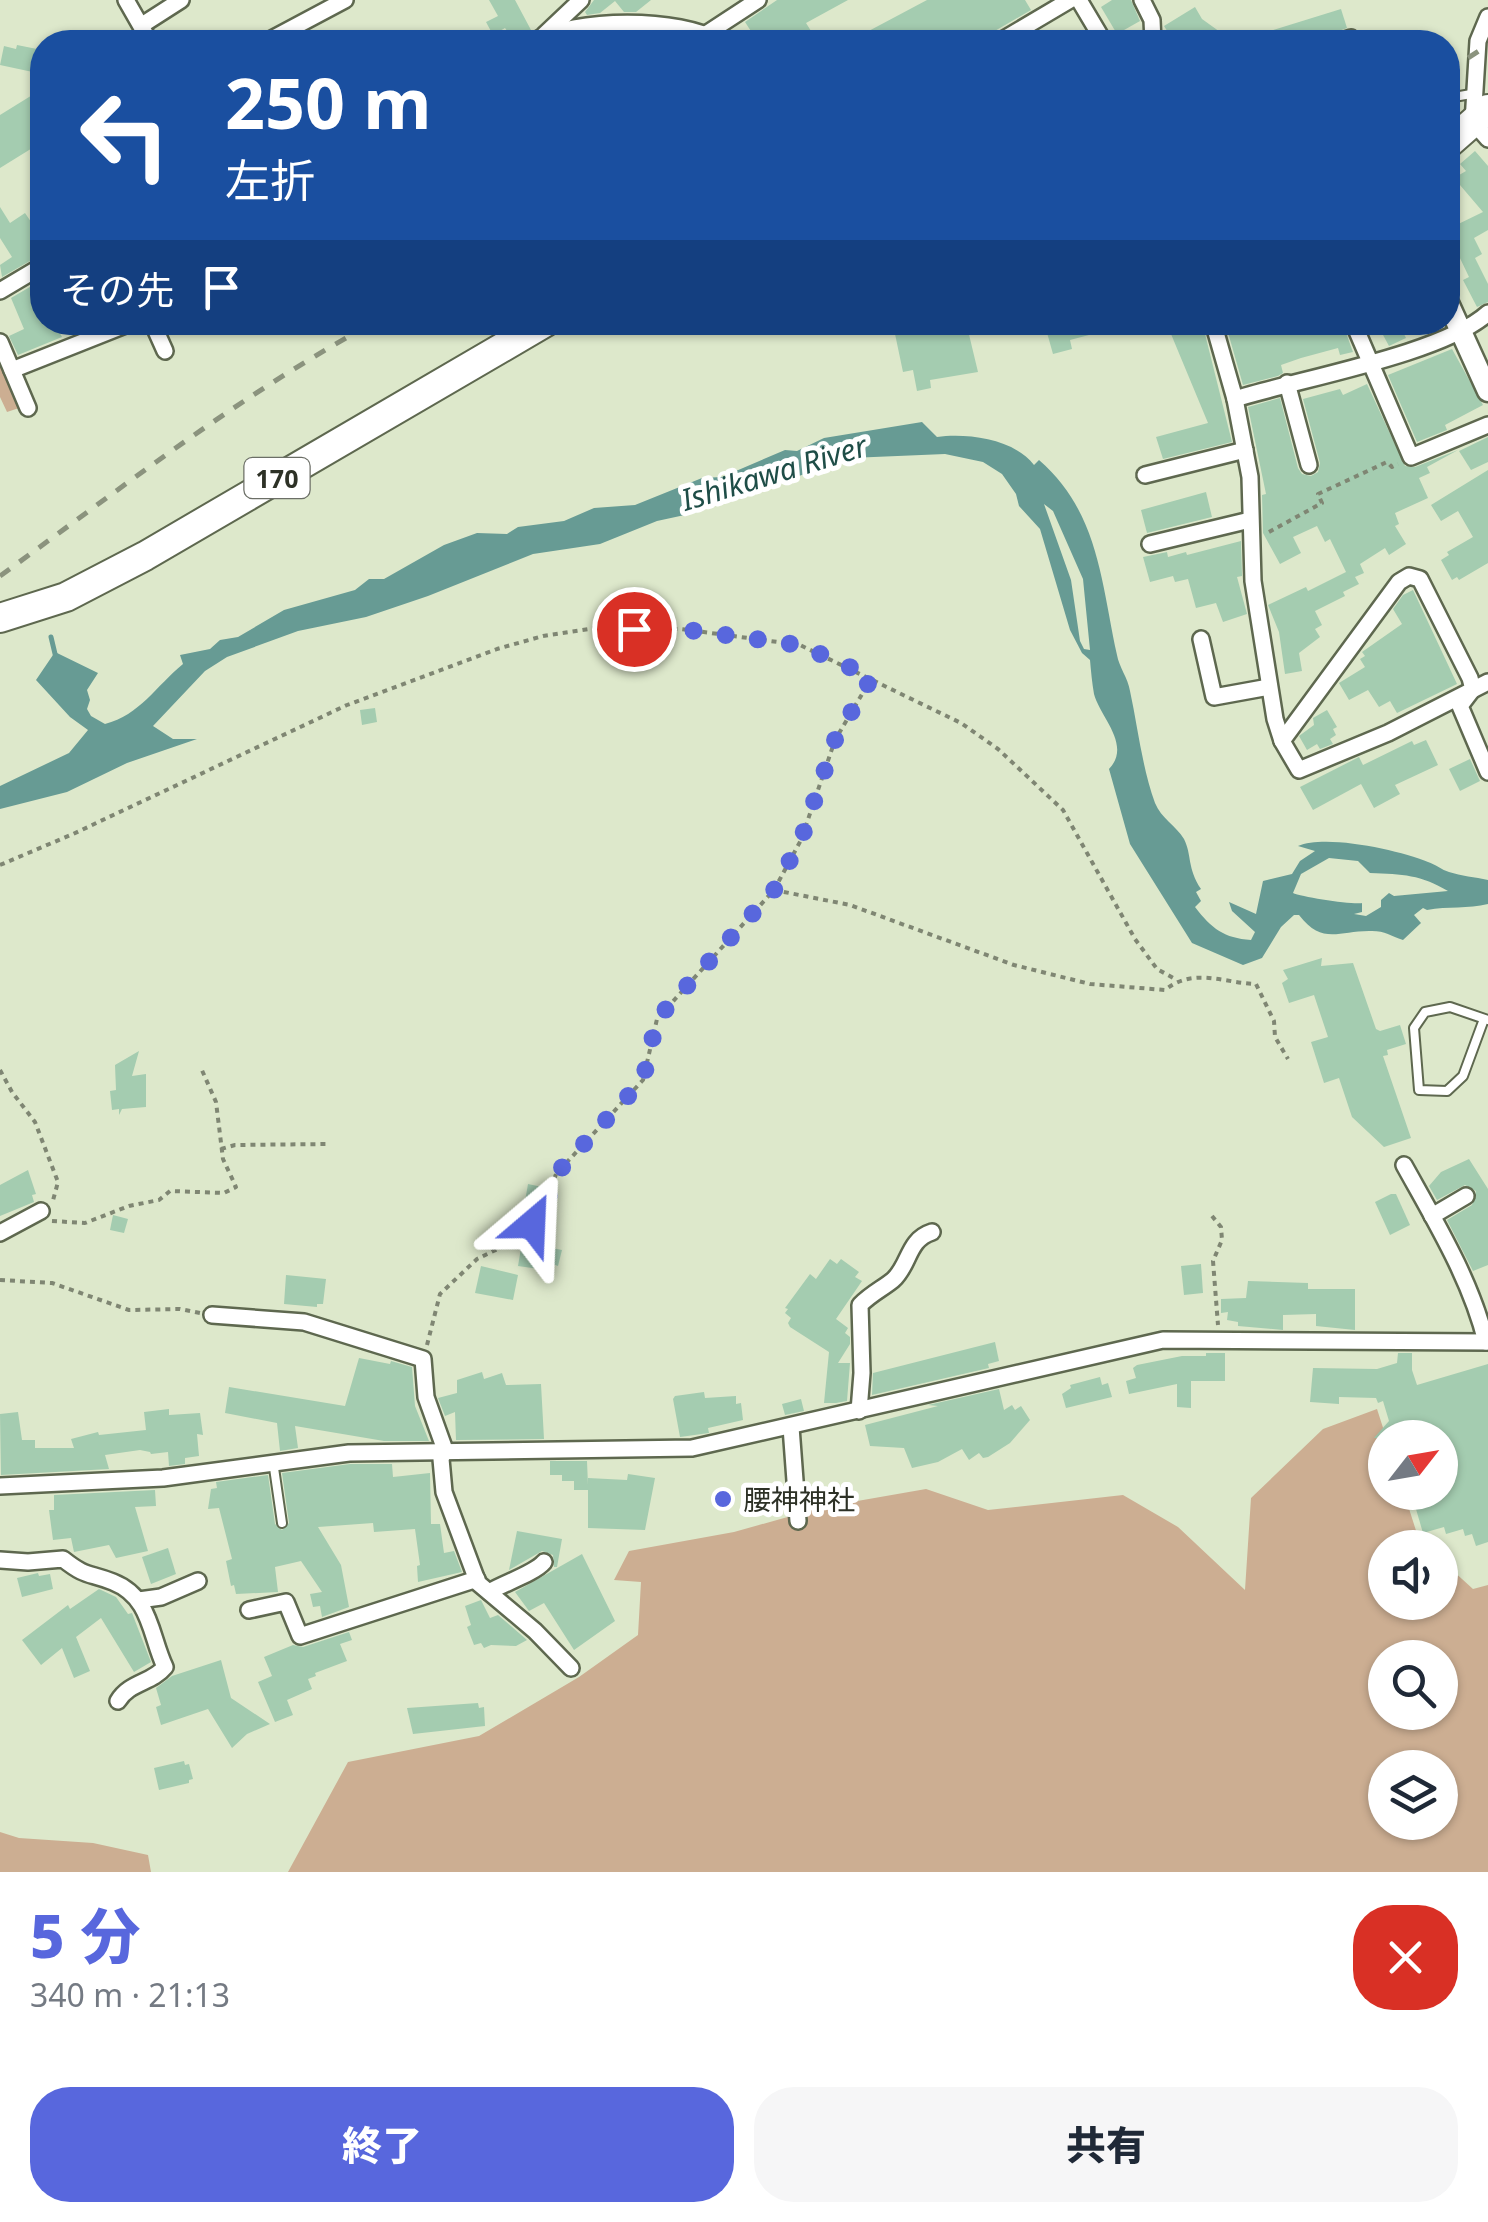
<!DOCTYPE html>
<html lang="ja">
<head>
<meta charset="utf-8">
<style>
  body { margin:0; font-family:"Noto Sans","Noto Sans JP",sans-serif; background:#f6f6f7; color:#1f2937; height:100vh; display:flex; flex-direction:column; font-size:38px; white-space:nowrap }
  * { box-sizing:border-box; margin:0 }
  p { font-size:32px; color:#747a83 }
  .icon { flex:none; width:55px; height:55px; fill:none; stroke:currentColor; stroke-width:2; stroke-linecap:round; stroke-linejoin:round }
  .map { position:relative; height:1872px; overflow:hidden }
  .details { display:flex; flex-direction:column; background:#fff; flex:1 }
  .details>* { flex:none }
  .hud { position:absolute; left:30px; top:30px; width:1430px; height:305px; border-radius:40px; box-shadow:0 2px 8px #0004; background:#1a4fa0; color:#fff; overflow:hidden }
  .needle { width:65px; rotate:59deg }
  .controls { position:absolute; left:1368px; top:1420px; display:grid; gap:20px }
  .controls a { display:grid; place-items:center; width:90px; height:90px; border-radius:50%; background:#fff; box-shadow:0 2px 8px #0004; font-size:50px }
  .pin { position:absolute; display:grid; place-items:center; width:85px; height:85px; color:#fff; margin:-42px; border:5px solid #fff; border-radius:50%; box-shadow:0 2px 10px #0007 }
  .me { position:absolute; width:110px; margin:-55px; rotate:26deg; stroke-linejoin:round; filter:drop-shadow(0 0 8px #0008) }
  .turn { display:flex; align-items:center; gap:35px; height:210px; padding:0 30px; font-size:45px }
  .turn .icon { width:130px; height:130px; stroke-width:2.5 }
  .turn b { display:block; font-size:70px; line-height:85px }
  .then { display:flex; align-items:center; height:95px; padding:0 30px; background:#0003; gap:20px; font-size:38px }
  .round { display:grid; place-items:center; flex:none; width:105px; height:105px; border-radius:40px; background:#f6f6f7 }
  .head { display:flex; align-items:center; justify-content:space-between; height:170px; padding:0 30px }
  h1 { font-size:60px; font-weight:800; line-height:75px; color:#5867dd }
  .cta { display:flex; gap:20px; margin-top:auto; padding:20px 30px }
  .cta a { flex:1; height:115px; border-radius:40px; background:#5867dd; color:#fff; font-size:40px; font-weight:800; line-height:115px; text-align:center }
  .cta a+a { background:#f6f6f7; color:#1f2937 }
  .map>svg:first-child { display:block }
  .green { fill:#ccae92; fill-rule:evenodd }
  .water { fill:#679b94; fill-rule:evenodd }
  .lines { fill:none; stroke-linecap:round; stroke-linejoin:round }
  .stream { stroke:#679b94; stroke-width:5 }
  .building { fill:#a4ccb0 }
  .service-casing { stroke:#5e684f; stroke-width:12 }
  .minor-casing { stroke:#5e684f; stroke-width:20 }
  .tertiary-casing { stroke:#5e684f; stroke-width:25 }
  .trunk-casing { stroke:#5e684f; stroke-width:32 }
  .path { stroke:#7f8673; stroke-width:4; stroke-dasharray:5 5; stroke-linecap:butt }
  .service { stroke:#fff; stroke-width:8 }
  .minor { stroke:#fff; stroke-width:15 }
  .tertiary { stroke:#fff; stroke-width:20 }
  .trunk { stroke:#fff; stroke-width:28 }
  .rail { stroke:#8b937e; stroke-width:5; stroke-dasharray:12 12; stroke-linecap:butt }
  .route { stroke:#5867dd; stroke-width:18; stroke-dasharray:0 32.4 }
  .poi-dot { fill:#5867dd; stroke:#fff; stroke-width:4 }
  .labels { text-anchor:middle; dominant-baseline:central; stroke-width:10; stroke-linejoin:round; paint-order:stroke }
  .shield { fill:#fff; stroke:#6c6f67; stroke-width:2.5 }
  .shield-label { font-size:25px; font-weight:bold; fill:#2d3126 }
  .poi-label { font-size:28px; fill:#2d3126; stroke:#fff; text-anchor:start }
  .water-label { font-size:30px; font-style:italic; fill:#1e4d47; stroke:#fff }
</style>
</head>
<body>
<div class="map">
<svg width="1488" height="1872" viewBox="0 0 1488 1872">
  <rect width="100%" height="100%" fill="#dde8cb"/>
  <g class="green">
    <polygon points="0,345 25,406 7,412 0,397"/>
    <path d="M1377 1409 1386 1437 1385 1492 1404 1493 1419 1540 1427 1547 1385 1548V1602H1440V1559L1473 1589 1488 1585V1872H288L348 1762 479 1736 579 1677 638 1635 641 1582 614 1580 629 1551 734 1532 823 1507 926 1489 988 1510 1123 1495 1178 1527 1245 1590 1251 1498 1323 1429ZM1385 1658H1440V1712H1385ZM1385 1768H1440V1822H1385Z"/>
    <polygon points="0,1832 19,1838 93,1843 148,1855 151,1872 0,1872"/>
  </g>
  <path class="water" d="M922 422 937 437C968 433 1014 439 1034 465L1039 460C1099 512 1101 582 1117 655 1119 667 1128 678 1130 691 1138 728 1142 767 1155 803 1161 818 1176 826 1184 839 1192 855 1187 868 1201 889L1196 892 1201 901 1195 907C1212 929 1224 938 1251 940L1255 932 1232 911 1229 902 1256 914 1263 881 1292 874 1300 861 1315 851 1298 846C1326 834 1399 850 1428 862 1435 864 1442 870 1449 872 1461 876 1475 877 1488 880V904C1468 909 1448 906 1427 910L1423 908 1414 915 1421 923 1403 940C1391 936 1385 931 1372 931 1339 930 1323 946 1299 915H1294L1281 927 1262 958 1243 965 1192 943 1130 844 1109 769C1132 745 1100 717 1094 694 1092 683 1091 671 1090 660L1082 653 1070 630 1040 529 1019 506 1016 494 1002 474 983 462 945 454 850 458 694 513 657 521 600 544 533 554 428 596 366 617 298 631 227 657 205 671 153 726 173 739H197L127 763 67 792 0 809V786L69 753 88 730 70 717 36 680 55 652 98 673 87 690 90 700 87 709 91 716 105 724C140 715 156 686 183 664L180 655 210 649 220 640 238 637 284 610 355 590 369 579H384L444 545 477 533 507 534 518 527 564 521 594 508 635 505 702 478 722 477 785 450 797 451 824 438ZM1044 504 1053 511 1083 579 1090 650 1084 649 1080 641 1071 580ZM1329 858 1358 861 1370 873C1403 874 1421 875 1448 891L1394 896 1389 893 1381 900V907L1366 916 1354 914 1362 912V903C1354 905 1301 897 1293 893L1301 874Z"/>
  <g class="lines">
    <polyline class="stream" points="51,637 56,658"/>
  </g>
  <g class="building">
    <polygon points="489,0 515,0 531,30 515,42 505,28 493,35 486,22 498,16"/>
    <polygon points="594,0 651,0 636,12 624,12 615,1 600,13 587,15 585,12"/>
    <polygon points="777,0 848,0 806,23 818,42 758,42 745,22"/>
    <polygon points="927,0 1025,0 1031,10 993,32 988,42 949,42 942,32 926,41 923,36 911,42 848,42"/>
    <polygon points="1112,0 1131,0 1140,21 1117,34 1101,7"/>
    <polygon points="1195,7 1202,19 1234,42 1174,42 1164,26"/>
    <polygon points="1341,9 1347,28 1320,38 1307,42 1244,42 1244,39"/>
    <polygon points="17,45 42,50 42,74 0,65 4,46 16,49"/>
    <polygon points="42,89 42,142 0,168 0,115"/>
    <polygon points="1475,151 1488,166 1488,230 1474,238 1482,254 1475,258 1488,284 1488,302 1477,307 1463,280 1469,277 1448,233 1448,229 1483,212 1454,178 1466,171 1460,164"/>
    <polygon points="0,207 10,223 25,213 42,238 42,254 2,277 0,265 12,257 0,238"/>
    <polygon points="35,284 42,301 42,322 54,322 62,337 18,355 9,336 24,329 11,298"/>
    <polygon points="896,322 966,322 978,372 930,380 931,388 917,391 913,370 903,372 895,334 899,334"/>
    <polygon points="1044,322 1086,322 1089,335 1070,340 1072,349 1053,354"/>
    <polygon points="1166,322 1202,322 1232,442 1163,459 1156,437 1208,423"/>
    <polygon points="1225,322 1342,322 1353,352 1340,355 1338,348 1301,358 1281,365 1283,373 1278,376 1243,385"/>
    <polygon points="1376,322 1398,322 1406,338 1389,346"/>
    <polygon points="1452,349 1483,405 1445,425 1447,430 1417,442 1388,375"/>
    <polygon points="1367,384 1405,466 1415,467 1458,450 1427,467 1430,473 1419,478 1428,498 1395,513 1399,524 1395,526 1406,544 1389,555 1385,548 1360,564 1364,573 1355,577 1359,584 1343,592 1345,596 1315,611 1322,625 1315,629 1320,637 1299,653 1302,671 1285,674 1279,632 1268,605 1306,587 1308,591 1346,572 1330,539 1325,542 1317,526 1293,537 1301,553 1280,564 1263,533 1262,495 1266,494 1248,407 1280,398 1298,468 1302,474 1311,476 1318,472 1320,463 1303,399 1340,389 1343,395"/>
    <polygon points="1488,437 1488,462 1471,470 1459,451"/>
    <polygon points="1488,470 1488,563 1459,580 1457,577 1452,580 1441,560 1449,555 1447,552 1473,537 1458,511 1441,521 1431,505"/>
    <polygon points="1206,492 1212,517 1147,533 1141,510"/>
    <polygon points="1241,541 1242,576 1237,577 1247,614 1223,622 1216,603 1196,608 1188,579 1175,582 1173,576 1150,582 1143,557 1167,552 1168,557 1186,552 1187,555"/>
    <polygon points="1413,590 1457,684 1397,713 1390,701 1379,707 1368,690 1349,700 1339,683 1365,667 1360,659 1365,656 1362,652 1402,624 1393,609 1403,595"/>
    <polygon points="375,708 377,722 362,725 360,710"/>
    <polygon points="1327,710 1337,727 1333,729 1336,735 1330,739 1333,744 1320,749 1317,744 1307,750 1299,736 1314,725 1313,718"/>
    <polygon points="1426,740 1438,765 1395,785 1400,794 1374,808 1361,784 1313,810 1300,787 1359,757 1363,765 1412,741 1414,745"/>
    <polygon points="1470,759 1480,781 1460,791 1449,769"/>
    <polygon points="1322,958 1321,966 1353,963 1376,1029 1380,1031 1400,1025 1406,1044 1387,1050 1388,1055 1383,1056 1411,1138 1384,1147 1352,1117 1339,1078 1324,1083 1311,1042 1328,1037 1314,995 1289,1003 1282,983 1288,979 1283,970"/>
    <polygon points="139,1051 132,1076 146,1074 146,1107 122,1109 119,1115 119,1109 112,1110 110,1091 116,1090 115,1065"/>
    <polygon points="1469,1159 1488,1189 1488,1265 1473,1271 1447,1220 1472,1205 1476,1191 1465,1185 1437,1200 1429,1186 1441,1172"/>
    <polygon points="28,1170 36,1194 32,1195 34,1202 0,1216 0,1185"/>
    <polygon points="528,1184 542,1187 538,1204 525,1201"/>
    <polygon points="1391,1194 1396,1194 1410,1225 1390,1235 1375,1202"/>
    <polygon points="113,1215 128,1219 124,1233 110,1230"/>
    <polygon points="522,1242 553,1245 552,1248 562,1250 558,1266 550,1263 549,1267 539,1265 539,1269 518,1266"/>
    <polygon points="830,1259 837,1264 841,1259 859,1272 855,1277 862,1281 836,1319 848,1328 845,1333 850,1337 850,1344 838,1363 850,1363 847,1401 836,1403 824,1403 829,1352 790,1327 788,1323 791,1318 785,1313 788,1309 785,1308 810,1274 816,1279"/>
    <polygon points="1201,1264 1203,1293 1184,1295 1181,1266"/>
    <polygon points="481,1266 518,1275 513,1300 475,1293"/>
    <polygon points="286,1275 326,1279 323,1304 317,1304 317,1307 284,1304"/>
    <polygon points="1248,1281 1308,1283 1308,1289 1355,1289 1355,1330 1316,1326 1316,1314 1283,1315 1283,1330 1238,1326 1238,1322 1227,1320 1228,1312 1221,1313 1221,1299 1246,1298"/>
    <polygon points="995,1342 999,1361 988,1364 989,1368 872,1395 873,1373"/>
    <polygon points="1206,1353 1225,1353 1225,1381 1191,1381 1191,1408 1177,1407 1177,1384 1129,1394 1126,1381 1136,1378 1133,1368 1137,1365 1182,1356 1206,1356"/>
    <polygon points="1398,1353 1412,1353 1412,1370 1417,1385 1488,1364 1488,1542 1476,1546 1472,1534 1465,1536 1463,1529 1446,1534 1444,1527 1423,1533 1411,1492 1440,1492 1440,1438 1374,1438 1389,1421 1383,1401 1378,1403 1376,1398 1339,1397 1339,1404 1310,1402 1313,1368 1377,1369 1397,1363"/>
    <polygon points="359,1358 390,1364 391,1361 412,1367 415,1406 429,1441 384,1441 295,1426 298,1448 280,1451 277,1423 225,1413 229,1387 345,1406"/>
    <polygon points="482,1372 484,1379 502,1373 506,1385 541,1384 544,1439 456,1440 455,1412 445,1416 438,1398 457,1393 457,1380"/>
    <polygon points="1100,1377 1102,1385 1108,1383 1112,1397 1066,1408 1062,1394 1071,1388 1070,1385"/>
    <polygon points="999,1389 1004,1410 1012,1405 1015,1410 1021,1406 1030,1420 1010,1443 988,1457 983,1458 979,1453 969,1460 962,1449 938,1462 912,1468 904,1448 870,1446 865,1425 938,1406 928,1405"/>
    <polygon points="704,1392 705,1398 736,1396 736,1404 741,1403 743,1420 708,1428 709,1433 680,1437 673,1399 675,1396"/>
    <polygon points="801,1399 804,1411 785,1415 782,1404"/>
    <polygon points="169,1409 169,1415 200,1413 203,1435 197,1434 199,1456 185,1458 185,1464 169,1466 168,1452 151,1454 150,1452 140,1450 105,1455 109,1469 1,1475 0,1414 18,1412 22,1440 35,1440 35,1448 74,1448 71,1439 98,1432 99,1435 146,1430 144,1412"/>
    <polygon points="550,1461 587,1461 588,1485 588,1478 627,1480 628,1474 655,1478 645,1530 588,1528 588,1490 574,1490 574,1481 562,1481 562,1475 550,1475"/>
    <polygon points="350,1464 392,1464 393,1477 430,1473 431,1524 440,1524 444,1553 454,1551 462,1572 418,1582 417,1566 420,1565 415,1529 374,1532 373,1523 318,1527 341,1565 349,1607 322,1617 320,1606 313,1607 310,1594 322,1592 301,1561 275,1567 278,1592 236,1594 234,1585 231,1586 226,1561 232,1559 219,1508 208,1509 211,1489 217,1488 216,1482 268,1475 275,1524 282,1530 289,1523 282,1473"/>
    <polygon points="155,1490 156,1506 135,1507 148,1551 116,1558 109,1545 74,1552 71,1538 53,1540 49,1510 54,1510 54,1495"/>
    <polygon points="517,1531 562,1539 557,1567 554,1567 553,1555 542,1551 509,1570"/>
    <polygon points="168,1548 176,1574 151,1584 142,1557"/>
    <polygon points="582,1554 615,1621 574,1650 544,1603 529,1611 515,1592"/>
    <polygon points="38,1573 39,1576 50,1574 53,1589 22,1597 17,1578"/>
    <polygon points="99,1589 116,1597 128,1614 132,1613 151,1662 134,1672 101,1618 76,1637 90,1671 74,1678 62,1648 41,1665 22,1640 68,1605 70,1609"/>
    <polygon points="481,1600 490,1618 498,1615 527,1640 516,1646 491,1645 484,1648 481,1643 474,1645 467,1627 471,1625 465,1606"/>
    <polygon points="349,1632 352,1640 340,1644 347,1661 315,1673 316,1676 308,1679 312,1689 287,1700 293,1715 275,1722 258,1682 272,1676 264,1657 293,1645 303,1647"/>
    <polygon points="221,1660 231,1698 270,1724 247,1734 232,1748 208,1709 161,1725 156,1707 161,1705 156,1688 172,1676"/>
    <polygon points="478,1703 479,1708 484,1707 485,1726 413,1734 407,1708"/>
    <polygon points="184,1761 185,1765 189,1764 193,1779 189,1780 189,1783 159,1790 154,1768"/>
  </g>
  <g class="lines">
    <g class="service-casing">
      <g id="service">
        <polyline points="1448,98 1477,93"/>
        <polyline points="1484,1019 1463,1076 1447,1091 1419,1090 1414,1028 1425,1012 1450,1007 1488,1020"/>
        <polyline points="273,1461 282,1523"/>
      </g>
    </g>
    <g class="minor-casing">
      <g id="minor">
        <polyline points="126,0 150,42"/>
        <polyline points="1079,0 1104,42"/>
        <polyline points="1142,0 1152,20 1153,42"/>
        <polyline points="1488,17 1478,41 1473,122 1488,139"/>
        <polyline points="142,25 181,0"/>
        <polyline points="706,34 758,0"/>
        <polyline points="544,35 581,0"/>
        <polyline points="266,42 345,0"/>
        <path d="M533 42C576 17 679 17 721 42"/>
        <polyline points="999,42 1070,0"/>
        <polyline points="1339,42 1351,38"/>
        <polyline points="0,291 42,266"/>
        <polyline points="152,322 165,351"/>
        <polyline points="1213,322 1235,399 1250,477 1253,581 1275,719 1282,741 1299,770 1388,733 1488,682"/>
        <polyline points="1353,322 1411,457 1488,425"/>
        <polyline points="0,342 28,408"/>
        <polyline points="12,370 133,322"/>
        <polyline points="1287,383 1309,465"/>
        <path d="M1235 399C1299 379 1443 354 1488 313"/>
        <polyline points="1145,475 1245,450"/>
        <polyline points="1150,544 1250,520"/>
        <polyline points="1201,639 1214,697 1269,687"/>
        <polyline points="1282,741 1399,582 1409,576 1420,579 1470,678 1473,689 1460,706 1488,772"/>
        <path d="M1404 1165C1435 1221 1471 1280 1486 1342"/>
        <polyline points="1432,1216 1466,1196"/>
        <polyline points="0,1233 41,1211"/>
        <polyline points="212,1315 304,1322 423,1359 426,1397 445,1450 441,1459 444,1492 478,1583 535,1631 571,1668"/>
        <path d="M859 1411 862 1373 860 1305C872 1293 882 1289 893 1280 910 1265 907 1240 932 1232"/>
        <polyline points="791,1427 798,1521"/>
        <polyline points="0,1486 163,1478 349,1453 692,1448 1163,1340 1488,1342"/>
        <path d="M0 1560 28 1562 63 1559C87 1578 88 1572 113 1582 151 1597 150 1635 165 1667 152 1683 129 1682 118 1701"/>
        <path d="M489 1592C504 1583 535 1573 544 1562"/>
        <polyline points="139,1600 161,1597 198,1581"/>
        <polyline points="249,1610 286,1602 300,1636 477,1579"/>
      </g>
    </g>
    <g class="tertiary-casing">
      <polyline id="tertiary" points="1448,303 1488,391"/>
    </g>
    <g class="trunk-casing">
      <g id="trunk">
        <polyline points="1448,144 1488,109"/>
        <polyline points="0,618 66,597 145,556 546,322"/>
      </g>
    </g>
    <g class="path">
      <polyline points="1269,532 1322,503 1318,494 1387,462 1392,467 1398,464"/>
      <polyline points="0,865 73,834 347,705 497,649 543,636 595,628 681,629 800,645 961,723 998,749 1063,810 1135,939 1157,969 1177,980"/>
      <path d="M774 890 850 905 1014 965 1090 984 1165 990C1193 967 1224 983 1256 984L1274 1021 1275 1037 1288 1059"/>
      <polyline points="0,1070 12,1092 35,1122 58,1182 52,1204"/>
      <polyline points="221,1149 235,1145 328,1144"/>
      <polyline points="1212,1216 1221,1227 1222,1240 1213,1261 1218,1325"/>
      <polyline points="52,1221 85,1223 129,1206 159,1200 170,1191 224,1193 236,1187 223,1159 216,1102 201,1068"/>
      <polyline points="0,1280 52,1283 129,1310 180,1309 200,1313"/>
      <polyline points="427,1345 440,1294 477,1259 512,1242 532,1224 548,1198 556,1174 643,1080 657,1019 774,890 801,840 835,740 871,679"/>
    </g>
    <use href="#service" class="service"/>
    <use href="#minor" class="minor"/>
    <use href="#tertiary" class="tertiary"/>
    <use href="#trunk" class="trunk"/>
    <g class="rail">
      <polyline points="1448,71 1488,45"/>
      <path d="M0 576C123 487 241 394 375 322"/>
    </g>
  </g>
  <g class="lines">
    <polyline class="route" points="532,1224 548,1198 556,1174 643,1080 657,1019 774,890 801,840 835,740 872,677 800,645 681,629 634,629"/>
  </g>
  <circle class="poi-dot" cx="723" cy="1499" r="10"/>
  <g class="labels">
    <rect class="shield" x="244.5" y="458" width="65" height="40" rx="8"/>
    <g class="shield-label">
      <text x="277" y="478">170</text>
    </g>
    <g class="poi-label">
      <text x="743" y="1499">腰神神社</text>
    </g>
    <g class="water-label">
      <text transform="translate(774 472) rotate(-17)">Ishikawa River</text>
    </g>
  </g>
</svg>
<div class="controls">
<a><svg class="needle" viewBox="-14 -14 28 28"><path d="M0-13l5 13h-10z" fill="#e53935"/><path d="M0 13l5-13h-10z" fill="#747a83"/></svg></a>
<a><svg class="icon" aria-label="sound" viewBox="0 0 24 24"><path d="M4 9h4l5-4v14l-5-4H4zM17 9q2 3 0 6"/></svg></a>
<a><svg class="icon" aria-label="search" viewBox="0 0 24 24"><circle cx="10" cy="10" r="6"/><path d="M15 15l6 6"/></svg></a>
<a><svg class="icon" aria-label="layers" viewBox="0 0 24 24"><path d="M12 4l9 5-9 5-9-5zM3 14l9 5 9-5"/></svg></a>
</div>
<div class="pin" style="left:634px;top:629px;background:#d93025"><svg class="icon" aria-label="arrive" viewBox="0 0 24 24"><path d="M6 21V4h12l-3 4 3 4H6"/></svg></div>
<svg class="me" style="left:532px;top:1224px" viewBox="-20 -20 40 40"><path d="M0-17L14 15 0 8-14 15z" fill="#5867dd" stroke="#fff" stroke-width="4"/></svg>
<div class="hud">
<div class="turn"><svg class="icon" aria-label="left" viewBox="0 0 24 24"><path d="M17 20v-9H6M10 6l-5 5 5 5"/></svg><div><b>250 m</b>左折</div></div>
<div class="then">その先<svg class="icon" aria-label="arrive" viewBox="0 0 24 24"><path d="M6 21V4h12l-3 4 3 4H6"/></svg></div>
</div>
</div>
<section class="details">
<div class="head"><div><h1>5 分</h1><p>340 m · 21:13</p></div><a class="round" style="background:#d93025;color:#fff"><svg class="icon" aria-label="close" viewBox="0 0 24 24"><path d="M6 6l12 12M18 6L6 18"/></svg></a></div>
<div class="cta"><a>終了</a><a>共有</a></div>
</section>
</body>
</html>
